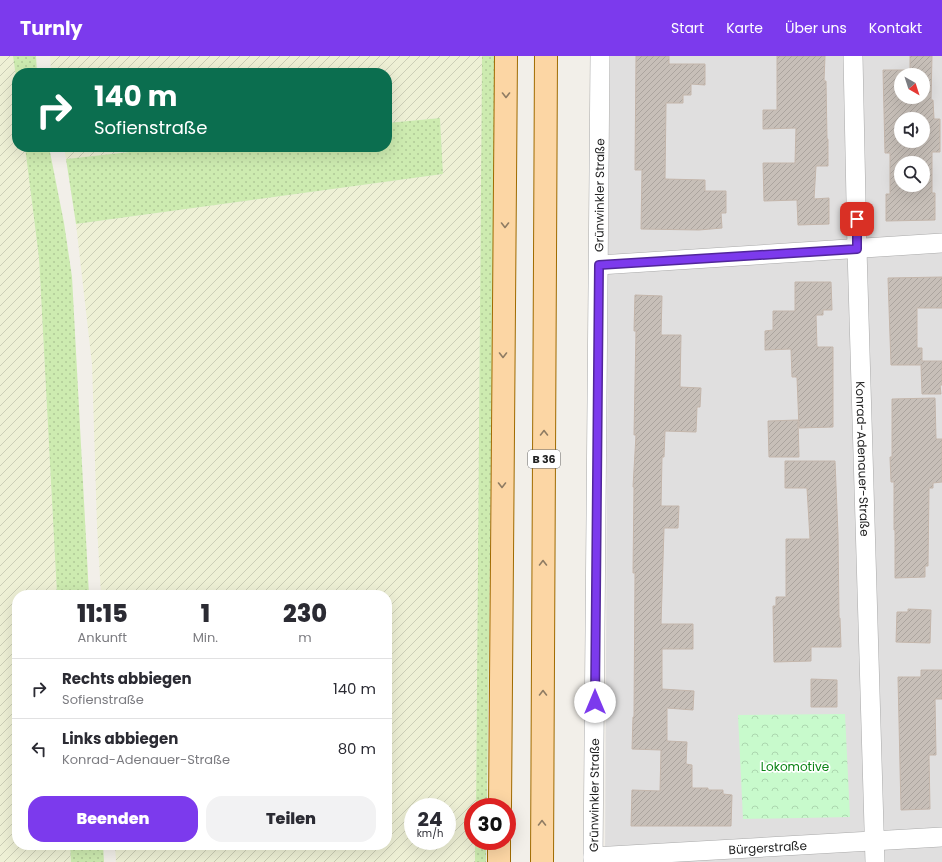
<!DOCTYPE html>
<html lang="de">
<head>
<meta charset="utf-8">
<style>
  body { margin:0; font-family:Poppins,sans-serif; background:#f2f2f3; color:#2b2b33; height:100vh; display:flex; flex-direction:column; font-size:15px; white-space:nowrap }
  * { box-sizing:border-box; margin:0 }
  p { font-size:13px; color:#7c7c81 }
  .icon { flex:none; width:22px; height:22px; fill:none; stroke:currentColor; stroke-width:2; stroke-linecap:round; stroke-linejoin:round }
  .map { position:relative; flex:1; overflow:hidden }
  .sheet { position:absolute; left:12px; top:534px; width:380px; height:260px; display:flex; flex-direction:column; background:#fff; border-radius:16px; box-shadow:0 4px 16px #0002 }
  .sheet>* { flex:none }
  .banner { position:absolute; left:12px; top:12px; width:380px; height:84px; border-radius:16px; box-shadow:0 4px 16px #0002; background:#0b6e4f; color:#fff; overflow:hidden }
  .needle { width:26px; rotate:141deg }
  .buttons { position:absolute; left:894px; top:12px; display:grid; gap:8px }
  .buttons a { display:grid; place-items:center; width:36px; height:36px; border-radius:50%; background:#fff; box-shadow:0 4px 16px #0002; font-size:20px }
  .speed { position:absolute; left:404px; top:742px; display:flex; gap:8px; font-size:20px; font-weight:700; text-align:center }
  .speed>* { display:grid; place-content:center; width:52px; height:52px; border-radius:50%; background:#fff; box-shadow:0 4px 16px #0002; line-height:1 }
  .speed small { font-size:10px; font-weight:400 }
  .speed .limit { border:6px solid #d22; background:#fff; color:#111 }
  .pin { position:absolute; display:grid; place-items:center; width:34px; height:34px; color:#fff; margin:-17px; border-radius:8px; box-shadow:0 2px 6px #0006 }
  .me { position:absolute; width:44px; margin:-22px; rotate:0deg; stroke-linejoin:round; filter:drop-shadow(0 0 3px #0008) }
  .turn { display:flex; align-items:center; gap:14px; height:84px; padding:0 16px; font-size:18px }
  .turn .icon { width:52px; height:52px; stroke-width:2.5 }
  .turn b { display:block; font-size:28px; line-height:34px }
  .eta { display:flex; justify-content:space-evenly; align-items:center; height:68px; text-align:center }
  .eta b { font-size:24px; font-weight:800; line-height:28px }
  .button { display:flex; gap:8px; margin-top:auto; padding:8px 16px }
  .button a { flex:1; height:46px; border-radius:16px; background:#7c3aed; color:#fff; font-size:16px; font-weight:800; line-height:46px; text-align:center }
  .button a+a { background:#f2f2f3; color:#2b2b33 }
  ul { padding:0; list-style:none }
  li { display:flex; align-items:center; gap:12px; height:60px; padding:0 16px; border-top:1px solid #e1e1e2 }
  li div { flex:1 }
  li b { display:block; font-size:15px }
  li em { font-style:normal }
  header { display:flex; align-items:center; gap:24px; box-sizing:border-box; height:56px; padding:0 20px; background:#7c3aed; color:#fff }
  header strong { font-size:19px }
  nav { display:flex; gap:22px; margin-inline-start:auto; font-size:14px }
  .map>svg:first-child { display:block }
  .residential { fill:#e0dfdf; fill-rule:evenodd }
  .farmland { fill:url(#farmland-furrows); fill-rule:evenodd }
  .grass { fill:url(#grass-dots) }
  .park { fill:url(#park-crowns) }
  .building { fill:url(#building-hatch); stroke:#c4b6ab; fill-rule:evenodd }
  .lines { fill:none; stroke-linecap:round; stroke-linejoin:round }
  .minor-casing { stroke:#a9a9a9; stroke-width:20 }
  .primary-casing { stroke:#a06b00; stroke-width:24 }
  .minor { stroke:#fff; stroke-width:19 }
  .primary { stroke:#fcd6a4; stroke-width:22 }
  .oneway { stroke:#8f7c63 }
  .route-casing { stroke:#51269a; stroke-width:10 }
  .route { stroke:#7c3aed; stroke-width:7 }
  .labels { text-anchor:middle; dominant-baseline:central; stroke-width:3.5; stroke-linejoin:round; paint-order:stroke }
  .shield { fill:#fff; stroke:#646464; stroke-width:1 }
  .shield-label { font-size:11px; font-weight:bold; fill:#222 }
  .street-label { font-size:12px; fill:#222; stroke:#fff }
  .park-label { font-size:12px; fill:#0c8416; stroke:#fff }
</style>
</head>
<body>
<header>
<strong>Turnly</strong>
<nav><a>Start</a><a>Karte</a><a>Über uns</a><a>Kontakt</a></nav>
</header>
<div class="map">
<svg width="942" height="806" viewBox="0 0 942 806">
  <defs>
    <pattern id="farmland-furrows" width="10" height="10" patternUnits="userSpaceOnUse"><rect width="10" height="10" fill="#eef0d5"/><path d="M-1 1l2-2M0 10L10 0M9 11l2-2" fill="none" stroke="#ccceb7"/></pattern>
    <pattern id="grass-dots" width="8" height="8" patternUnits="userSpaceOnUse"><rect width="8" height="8" fill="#cdebb0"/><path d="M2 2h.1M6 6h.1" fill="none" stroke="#b0c997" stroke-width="1.8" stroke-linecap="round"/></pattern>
    <pattern id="park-crowns" width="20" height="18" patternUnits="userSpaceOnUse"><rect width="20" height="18" fill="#c8facc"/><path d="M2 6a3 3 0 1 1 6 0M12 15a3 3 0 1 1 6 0" fill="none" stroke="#acd6af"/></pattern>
    <pattern id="building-hatch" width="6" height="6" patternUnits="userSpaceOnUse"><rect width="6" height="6" fill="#c7bfb8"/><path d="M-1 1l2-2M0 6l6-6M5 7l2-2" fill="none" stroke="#aba49e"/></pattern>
  </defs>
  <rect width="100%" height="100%" fill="#f2efe9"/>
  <path class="residential" d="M610 0H942V806H605L608 203ZM901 19H923V41H901ZM901 63H923V85H901ZM901 107H923V129H901Z"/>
  <g class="farmland">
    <polygon points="0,0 13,0 17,28 17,91 25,91 39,202 57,539 17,539 17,789 70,789 71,806 0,806"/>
    <path d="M50 0H482L476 751H473V785H475V806H116L115 789H387V539H101L97 470 92 308 76 168 443 118 440 62 387 67V17H51ZM413 751H447V785H413Z"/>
    <polygon points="64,91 174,91 66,103"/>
  </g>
  <g class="grass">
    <polygon points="13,0 36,0 37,17 17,17 17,28"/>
    <polygon points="482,0 496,0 487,751 476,751"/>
    <polygon points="440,62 443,118 76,168 66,103 174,91 387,91 387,67"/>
    <polygon points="25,91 49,91 64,167 72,221 89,539 57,539 39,202"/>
    <rect x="475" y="785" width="11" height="21"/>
    <polygon points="70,789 103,789 104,806 71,806"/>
  </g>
  <polygon class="park" points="845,658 850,761 743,763 738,659"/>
  <g class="building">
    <polygon points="636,0 669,0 669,8 705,8 705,29 691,28 691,39 683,39 683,47 666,47 665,123 705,124 705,135 726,135 726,157 721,157 722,172 699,174 641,173 642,114 635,114"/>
    <polygon points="777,0 825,0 824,25 826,25 827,83 828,83 828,110 816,110 814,143 829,142 829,168 798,169 797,144 764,145 763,107 795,107 796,72 763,73 763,54 777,54"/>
    <path d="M910 0H932L931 44H933L934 63H940V96H932V137H935V164L886 165V138H890V97H885L883 14H910ZM901 19H923V41H901ZM901 63H923V85H901ZM901 107H923V129H901Z"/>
    <polygon points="942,221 942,252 917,252 917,292 922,292 922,305 942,305 942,329 940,329 941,338 922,338 921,309 891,309 888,222"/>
    <polygon points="795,226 831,226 832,254 823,254 823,259 816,259 817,291 833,291 833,371 799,372 797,321 792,321 791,293 765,294 765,275 773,274 773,255 795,255"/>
    <polygon points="635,239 662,240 661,279 681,279 680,331 701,332 700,351 697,351 696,376 665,375 664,401 662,401 661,450 679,450 678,472 664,472 661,568 693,568 693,593 662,593 662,633 694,635 693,654 667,652 667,685 687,686 686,708 692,709 692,732 708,732 708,734 723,734 723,738 732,739 731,770 631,770 632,734 660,735 661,694 632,693 633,661 634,661 635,517 633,517 634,431 633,431 636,379 634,379 636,275 634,275"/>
    <polygon points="935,342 936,383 942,383 942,426 933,427 933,432 929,432 928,510 925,510 925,521 895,522 895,474 894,474 894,426 891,426 890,401 892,401 892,343"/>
    <polygon points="798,364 799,401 769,401 768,365"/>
    <polygon points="785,405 835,405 838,478 839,562 840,562 841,591 811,591 811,605 774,606 773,550 776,550 776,541 786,541 786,483 810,483 807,432 785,432"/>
    <polygon points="908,553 931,554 930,587 896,586 897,556 908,556"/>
    <polygon points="921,614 942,614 942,643 935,643 936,699 929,699 930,753 901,754 898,621 921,621"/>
    <polygon points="811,623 837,624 837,651 811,651"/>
  </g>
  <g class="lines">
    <g class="minor-casing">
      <g id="minor">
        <path id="s1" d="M853 0 857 193 875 806"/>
        <polyline points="599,209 942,187"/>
        <path id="s2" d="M593 801 942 781"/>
        <path id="s3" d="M593 806 600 0"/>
      </g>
    </g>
    <g class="primary-casing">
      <g id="primary">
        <polyline points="500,751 506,0"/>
        <polyline points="499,806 499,785"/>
        <polyline points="542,806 546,0"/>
      </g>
    </g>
    <use href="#minor" class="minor"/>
    <use href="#primary" class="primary"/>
  </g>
  <defs><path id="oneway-chevron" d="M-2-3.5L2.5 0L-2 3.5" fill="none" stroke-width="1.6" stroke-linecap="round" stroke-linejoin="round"/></defs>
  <g class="oneway">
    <use href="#oneway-chevron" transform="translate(506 39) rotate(90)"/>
    <use href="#oneway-chevron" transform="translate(505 169) rotate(90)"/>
    <use href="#oneway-chevron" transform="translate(503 299) rotate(90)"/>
    <use href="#oneway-chevron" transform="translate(544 377) rotate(-90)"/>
    <use href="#oneway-chevron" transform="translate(502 429) rotate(90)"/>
    <use href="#oneway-chevron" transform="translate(543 507) rotate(-90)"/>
    <use href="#oneway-chevron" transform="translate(543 637) rotate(-90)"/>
    <use href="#oneway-chevron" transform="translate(542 767) rotate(-90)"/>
  </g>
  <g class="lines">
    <g class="route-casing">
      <polyline id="route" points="595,646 599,209 857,193 857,163"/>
    </g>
    <use href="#route" class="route"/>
  </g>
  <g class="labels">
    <rect class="shield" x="528" y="394" width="32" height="18" rx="3"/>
    <g class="shield-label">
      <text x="544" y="403">B 36</text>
    </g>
    <g class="street-label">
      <text stroke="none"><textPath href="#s3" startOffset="667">Grünwinkler Straße</textPath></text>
      <text stroke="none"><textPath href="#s1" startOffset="403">Konrad-Adenauer-Straße</textPath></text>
      <text stroke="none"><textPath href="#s3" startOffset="67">Grünwinkler Straße</textPath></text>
      <text stroke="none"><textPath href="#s2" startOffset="175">Bürgerstraße</textPath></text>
    </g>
    <g class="park-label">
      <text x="795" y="710">Lokomotive</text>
    </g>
  </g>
</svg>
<div class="buttons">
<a><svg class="needle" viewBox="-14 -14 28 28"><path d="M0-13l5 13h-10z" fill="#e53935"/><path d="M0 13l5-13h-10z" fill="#7c7c81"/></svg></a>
<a><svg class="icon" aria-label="sound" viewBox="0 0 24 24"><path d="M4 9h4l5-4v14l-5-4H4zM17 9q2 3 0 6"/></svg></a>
<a><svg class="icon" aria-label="search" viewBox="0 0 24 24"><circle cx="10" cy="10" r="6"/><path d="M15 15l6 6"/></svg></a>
</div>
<div class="speed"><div>24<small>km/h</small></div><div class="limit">30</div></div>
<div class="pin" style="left:857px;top:163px;background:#d93025"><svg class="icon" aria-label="arrive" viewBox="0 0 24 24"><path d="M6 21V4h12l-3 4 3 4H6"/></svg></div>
<svg class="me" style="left:595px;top:646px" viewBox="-20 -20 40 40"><circle r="19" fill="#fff"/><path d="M0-13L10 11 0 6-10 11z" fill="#7c3aed"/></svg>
<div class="banner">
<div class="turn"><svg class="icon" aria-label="right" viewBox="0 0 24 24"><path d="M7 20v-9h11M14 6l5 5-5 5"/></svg><div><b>140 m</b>Sofienstraße</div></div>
</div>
<section class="sheet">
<div class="eta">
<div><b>11:15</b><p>Ankunft</p></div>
<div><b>1</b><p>Min.</p></div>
<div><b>230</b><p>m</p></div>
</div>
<ul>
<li><svg class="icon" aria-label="right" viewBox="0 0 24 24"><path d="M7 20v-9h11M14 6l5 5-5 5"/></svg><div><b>Rechts abbiegen</b><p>Sofienstraße</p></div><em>140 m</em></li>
<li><svg class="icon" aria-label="left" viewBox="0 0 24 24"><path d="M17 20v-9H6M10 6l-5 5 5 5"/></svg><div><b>Links abbiegen</b><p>Konrad-Adenauer-Straße</p></div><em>80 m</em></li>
</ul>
<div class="button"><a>Beenden</a><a>Teilen</a></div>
</section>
</div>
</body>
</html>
